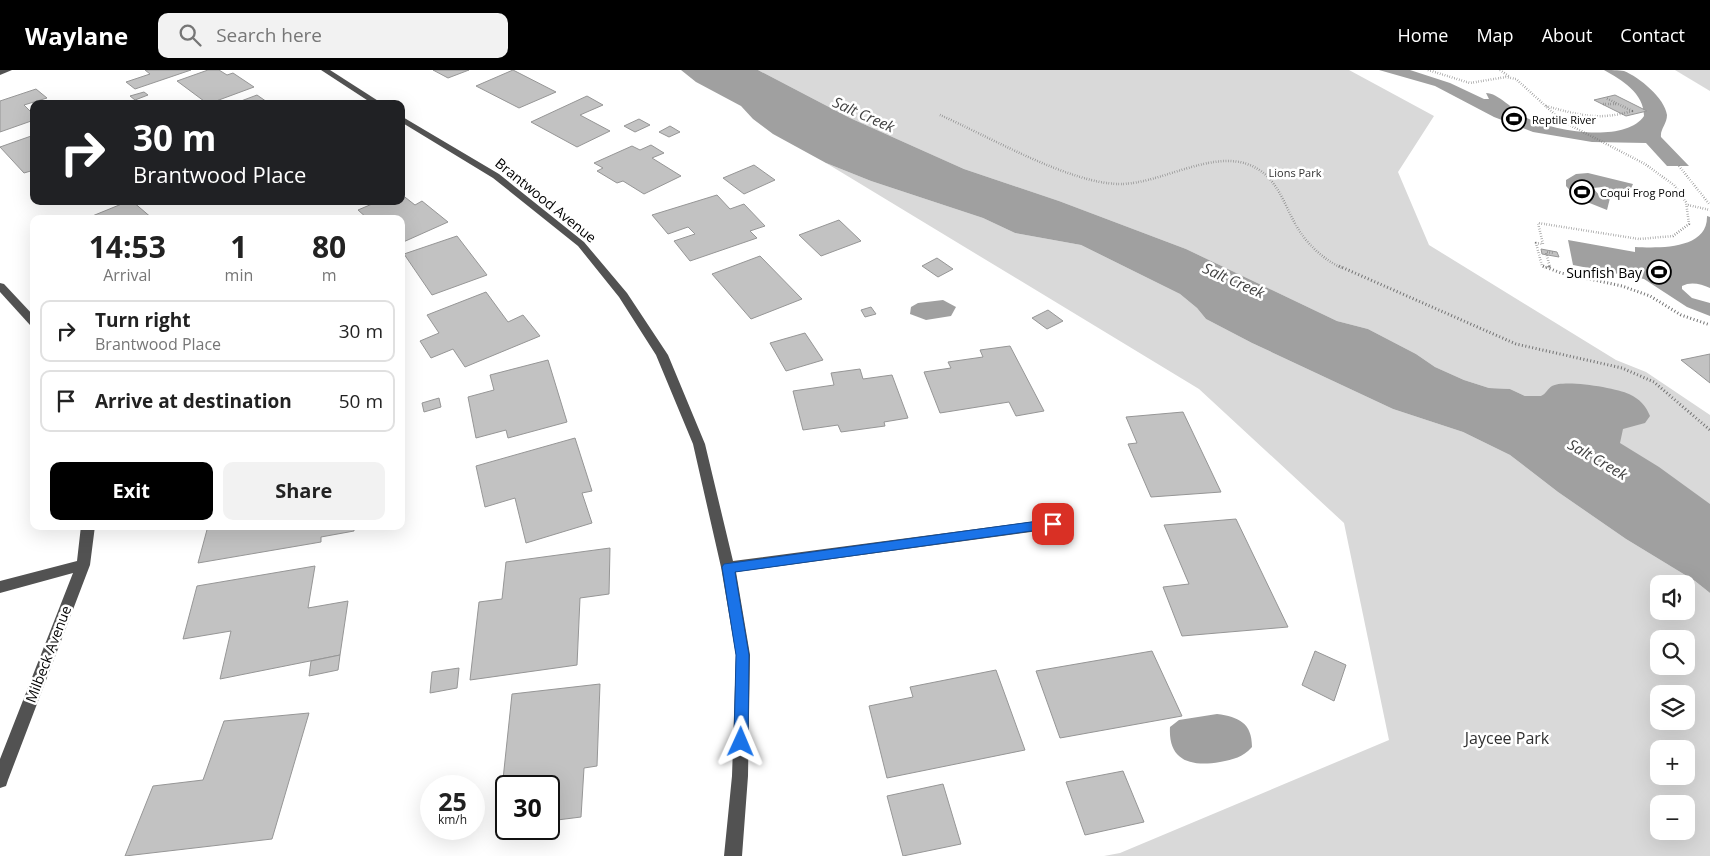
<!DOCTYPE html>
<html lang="en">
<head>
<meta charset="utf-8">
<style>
  body { margin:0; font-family:"Open Sans",sans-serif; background:#f2f2f2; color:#222; height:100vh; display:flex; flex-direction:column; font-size:19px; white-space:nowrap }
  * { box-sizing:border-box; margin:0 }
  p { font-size:16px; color:#767676 }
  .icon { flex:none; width:28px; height:28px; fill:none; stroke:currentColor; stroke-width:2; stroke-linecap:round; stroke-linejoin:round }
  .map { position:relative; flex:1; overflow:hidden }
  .side { position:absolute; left:30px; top:145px; width:375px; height:315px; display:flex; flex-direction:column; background:#fff; border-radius:10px; box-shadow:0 5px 20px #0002 }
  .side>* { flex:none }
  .top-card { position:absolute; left:30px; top:30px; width:375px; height:105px; border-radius:10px; box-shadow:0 5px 20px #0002; background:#202124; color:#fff; overflow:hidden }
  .fabs { position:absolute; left:1650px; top:505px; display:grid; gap:10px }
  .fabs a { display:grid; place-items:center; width:45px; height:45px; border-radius:10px; background:#fff; box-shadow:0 5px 20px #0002; font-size:25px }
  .speed { position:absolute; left:420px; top:705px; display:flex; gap:10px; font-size:25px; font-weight:700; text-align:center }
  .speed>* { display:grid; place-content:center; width:65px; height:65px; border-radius:50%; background:#fff; box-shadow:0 5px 20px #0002; line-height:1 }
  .speed small { font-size:12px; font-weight:400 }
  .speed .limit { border:2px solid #111; border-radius:8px; background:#fff; color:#111 }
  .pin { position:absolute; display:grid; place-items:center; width:42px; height:42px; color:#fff; margin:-21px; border-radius:10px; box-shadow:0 2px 8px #0006 }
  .me { position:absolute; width:55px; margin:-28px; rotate:1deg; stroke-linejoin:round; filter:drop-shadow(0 0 4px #0008) }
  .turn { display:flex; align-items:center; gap:18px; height:105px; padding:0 20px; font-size:22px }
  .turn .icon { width:65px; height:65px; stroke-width:2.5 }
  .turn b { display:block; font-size:35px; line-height:42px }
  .eta { display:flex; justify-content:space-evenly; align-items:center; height:85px; text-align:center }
  .eta b { font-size:30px; font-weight:700; line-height:35px }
  .button { display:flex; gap:10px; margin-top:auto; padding:10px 20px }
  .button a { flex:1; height:58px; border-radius:10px; background:#000; color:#fff; font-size:20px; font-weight:700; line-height:58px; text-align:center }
  .button a+a { background:#f2f2f2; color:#222 }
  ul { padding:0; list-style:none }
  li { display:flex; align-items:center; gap:15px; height:62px; margin:0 10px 8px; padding:0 10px; border:2px solid #e0e0e0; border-radius:10px }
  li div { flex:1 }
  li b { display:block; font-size:19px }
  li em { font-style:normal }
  header { display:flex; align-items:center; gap:30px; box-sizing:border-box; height:70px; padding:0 25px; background:#000; color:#fff }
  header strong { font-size:24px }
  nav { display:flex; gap:28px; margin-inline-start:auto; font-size:18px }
  .search { width:350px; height:45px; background:#f2f2f2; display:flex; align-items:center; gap:12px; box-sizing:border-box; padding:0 18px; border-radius:10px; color:#767676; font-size:19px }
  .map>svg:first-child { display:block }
  .green { fill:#d9d9d9; fill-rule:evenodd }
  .water { fill:#a0a0a0 }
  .building { fill:#c2c2c2; stroke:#969696 }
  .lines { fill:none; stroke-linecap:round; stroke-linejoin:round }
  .path-far1 { stroke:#747474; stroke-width:2.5; stroke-dasharray:0.5 2; stroke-linecap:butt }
  .path { stroke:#747474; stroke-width:3; stroke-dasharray:1 2.5; stroke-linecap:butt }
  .minor { fill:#525252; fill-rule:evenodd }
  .route { fill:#1a73e8; stroke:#114b97 }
  .labels { text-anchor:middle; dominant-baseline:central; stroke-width:5; stroke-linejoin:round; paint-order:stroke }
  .far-poi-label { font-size:11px; fill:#000; stroke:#fff; text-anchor:start }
  .far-park-label { font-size:11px; fill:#303030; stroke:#fff }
  .street-label { font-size:14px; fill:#000; stroke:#fff }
  .poi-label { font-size:14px; fill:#000; stroke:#fff; text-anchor:end }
  .water-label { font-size:15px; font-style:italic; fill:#414141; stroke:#fff }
  .near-park-label { font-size:16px; fill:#303030; stroke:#fff }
</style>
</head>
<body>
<header>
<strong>Waylane</strong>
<div class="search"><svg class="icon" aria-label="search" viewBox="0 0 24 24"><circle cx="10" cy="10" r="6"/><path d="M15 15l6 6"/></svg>Search here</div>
<nav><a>Home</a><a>Map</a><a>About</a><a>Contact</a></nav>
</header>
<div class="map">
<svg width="1710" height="786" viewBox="0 0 1710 786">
  <rect width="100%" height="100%" fill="#fff"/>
  <g class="green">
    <polygon points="758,0 1349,0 1434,46 1398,102 1429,175 1616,290 1646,302 1710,345 1710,438 1535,326 1525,326 1510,319 1489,318 1464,310 1435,297 1416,284 1368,259 1337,251 1186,179 1059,131 964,99 850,48"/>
    <polygon points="1675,0 1710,0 1710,21"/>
    <path d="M826 93 871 111 983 148 1015 163 1081 175 1180 224 1197 238 1206 249 1252 273 1393 339 1463 362 1510 385 1558 422 1626 469 1695 511 1710 523V786H1104L1120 783 1389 670 1344 453 1199 319ZM1659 514H1686V541H1659ZM1659 569H1686V596H1659ZM1659 624H1686V651H1659ZM1659 679H1686V706H1659ZM1659 734H1686V761H1659Z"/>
  </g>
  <g class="water">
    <path d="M681 0H758L850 48 964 99 1059 131 1186 179 1337 251 1368 259 1416 284 1435 297 1464 310 1489 318 1510 319 1525 326H1541C1546 324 1548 318 1552 316 1564 309 1617 318 1629 324 1640 329 1646 336 1650 346L1645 353 1623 359 1620 373 1659 397 1710 434V523L1695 511 1626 469 1558 422 1510 385 1463 362 1393 339 1252 273 1206 249 1197 238 1180 224 1081 175 1015 163 983 148 871 111 826 93 773 64 753 49 741 36 696 12Z"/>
    <path d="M1379 0H1410L1450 13 1484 29H1489L1486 23C1498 23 1513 40 1525 47 1551 61 1625 74 1644 46 1644 23 1622 10 1604 0 1610 0 1619 0 1624 1 1639 7 1665 28 1667 45 1667 54 1660 59 1661 67L1689 96H1667L1646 73 1592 72 1533 62 1494 47 1435 16Z"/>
    <polygon points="1588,103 1633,114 1628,125 1603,117 1593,118 1599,125 1610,128 1607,140 1577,128 1566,116 1566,110 1576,104"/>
    <path d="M1707 146 1710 147V218C1701 214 1691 211 1682 216V219L1692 228 1710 233V246L1687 237 1644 209 1573 195 1568 170 1635 182V177C1658 178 1708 180 1707 146Z"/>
    <polygon points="943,230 956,237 951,246 926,250 910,244 911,237 918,233"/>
    <path d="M1217 644C1239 647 1252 653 1252 677 1242 688 1234 689 1220 692 1191 697 1168 691 1170 657L1179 650Z"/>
  </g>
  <g class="building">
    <polygon points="145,0 191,0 135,19 126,12 150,4"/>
    <polygon points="208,0 219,0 227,5 233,3 254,17 208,34 177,11"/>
    <polygon points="433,0 469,0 448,8"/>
    <polygon points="513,0 556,22 519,38 476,16"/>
    <polygon points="36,19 47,28 24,35 34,45 34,50 0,62 0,31"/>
    <polygon points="144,22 148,25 135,30 130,26"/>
    <polygon points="257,25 270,34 233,34"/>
    <polygon points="1615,25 1647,41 1626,46 1594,30"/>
    <polygon points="587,26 603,35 580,45 610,61 577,77 531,52"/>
    <polygon points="639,49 650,55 635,62 624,56"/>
    <polygon points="670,56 680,62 669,67 659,62"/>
    <polygon points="34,65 34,100 24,103 0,77"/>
    <polygon points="651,75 664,83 652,88 681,106 644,124 623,111 617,113 597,101 603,98 594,93 632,76 640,80"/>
    <polygon points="754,95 775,110 744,124 723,108"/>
    <polygon points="401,124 415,135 422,131 448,152 401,173 401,149 368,149 358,140 379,131 401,131"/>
    <polygon points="717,125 730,139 744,134 765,156 750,161 757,168 690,191 674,171 695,164 688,157 668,164 652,145"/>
    <polygon points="129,131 132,131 153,149 85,149"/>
    <polygon points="839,150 861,171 821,186 799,165"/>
    <polygon points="457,166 487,205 432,225 404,184"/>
    <polygon points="1541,179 1557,182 1559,187 1542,184"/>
    <polygon points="760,186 802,229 751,249 712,204"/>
    <polygon points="937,188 953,199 938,207 922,196"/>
    <polygon points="486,222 508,252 523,245 540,266 465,297 453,279 431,288 420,271 439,263 427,245"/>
    <polygon points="871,237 876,244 865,247 861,240"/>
    <polygon points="1048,240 1063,251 1047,259 1032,248"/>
    <polygon points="805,263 823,290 786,301 770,273"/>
    <polygon points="1010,276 1044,341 1016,346 1009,332 940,343 924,302 951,298 948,292 983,287 980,280"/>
    <polygon points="1710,284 1710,313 1681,290"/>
    <polygon points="548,290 567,352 508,368 506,360 476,368 468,327 494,320 490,305"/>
    <polygon points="860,299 863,309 892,305 908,348 884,352 885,356 841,362 838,355 803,360 793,321 834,315 831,303"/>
    <polygon points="439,328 441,337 424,342 422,333"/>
    <polygon points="1183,342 1221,422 1151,427 1128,374 1137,373 1126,347"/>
    <polygon points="575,368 592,421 582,423 592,453 526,473 515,428 485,437 476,396"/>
    <polygon points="1236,449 1288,557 1182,566 1163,517 1189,514 1164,455"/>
    <polygon points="208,456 354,456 354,461 321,467 321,472 198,493"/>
    <polygon points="610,478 609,524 580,528 577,595 470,610 479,532 502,529 506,492"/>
    <polygon points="315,496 308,538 348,531 340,585 220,609 231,561 183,569 197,516"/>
    <polygon points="1152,581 1182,646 1060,668 1036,601"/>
    <polygon points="1315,581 1346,595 1334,631 1302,615"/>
    <polygon points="340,585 338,600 309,606 311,591"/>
    <polygon points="459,598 457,618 430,623 432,602"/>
    <polygon points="996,600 1025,680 887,708 869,636 913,627 910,617"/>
    <polygon points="600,614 597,696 584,698 581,747 549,751 549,716 506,716 506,756 498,757 512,624"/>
    <polygon points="309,643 272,769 125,786 153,716 203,710 224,651"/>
    <polygon points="1123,701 1144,752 1085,765 1066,712"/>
    <polygon points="943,714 961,774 903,786 887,726"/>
  </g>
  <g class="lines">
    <g class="path-far1">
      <polyline points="1428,0 1470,13 1506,7 1516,9 1562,51 1645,94 1674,115 1686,132 1689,154 1673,166 1639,169 1538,153 1543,174 1536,173 1542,196 1547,198"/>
      <polyline points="1500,0 1510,7"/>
      <polyline points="1603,34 1616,34"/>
      <path d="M1546 36C1579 45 1598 51 1632 41L1606 28"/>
      <path d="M940 45C988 66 1070 114 1120 114 1160 114 1209 81 1247 94 1277 104 1283 133 1297 157 1307 174 1324 190 1342 198"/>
      <polyline points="1679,96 1710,135"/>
      <polyline points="1688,135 1710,140"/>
      <polyline points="1550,198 1546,182 1554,183"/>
    </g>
    <g class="path">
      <polyline points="1339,196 1516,274 1622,298 1654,312 1710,360"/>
      <polyline points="1543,196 1561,203 1622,216 1650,226 1681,245 1710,255"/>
      <polyline points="1549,196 1550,199"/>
    </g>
    <g class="minor">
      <polygon points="0,0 12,0 0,5"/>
      <polygon points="321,0 330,0 383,34 373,34"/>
      <polygon points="401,46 499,104 584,172 627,223 668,285 705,374 733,491 1053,449 1058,450 1060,454 1058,458 1053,459 736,502 750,585 748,706 742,786 724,786 732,706 736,585 721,497 693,374 656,285 619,227 578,176 493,108 401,52"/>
      <polygon points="0,213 4,214 34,246 34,256 30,255 0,222"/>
      <polygon points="81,456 95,456 90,495 8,710 6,716 0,718 0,689 73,503 0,523 0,511 77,491"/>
    </g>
  </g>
  <polygon class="route" points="1053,449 1059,454 1053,458 735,502 749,585 748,672 746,677 741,679 736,677 734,672 736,585 722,497 724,494"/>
  <defs>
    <g id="stadium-ring" transform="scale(1.25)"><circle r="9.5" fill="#fff" stroke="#000" stroke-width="1.5"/><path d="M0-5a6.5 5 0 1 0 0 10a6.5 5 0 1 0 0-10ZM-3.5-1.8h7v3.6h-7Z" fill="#000"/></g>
  </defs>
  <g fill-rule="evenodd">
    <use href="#stadium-ring" x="1514" y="49"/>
    <use href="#stadium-ring" x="1582" y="122"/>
    <use href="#stadium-ring" x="1659" y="202"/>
  </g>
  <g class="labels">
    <g class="far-poi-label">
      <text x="1532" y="49">Reptile River</text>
      <text x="1600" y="122">Coqui Frog Pond</text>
    </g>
    <g class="far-park-label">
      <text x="1295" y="102">Lions Park</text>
    </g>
    <g class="street-label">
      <text transform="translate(546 130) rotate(39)">Brantwood Avenue</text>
      <text transform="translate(48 584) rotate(-69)">Milbeck Avenue</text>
    </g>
    <g class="poi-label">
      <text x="1642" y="202">Sunfish Bay</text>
    </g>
    <g class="water-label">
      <text transform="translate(864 44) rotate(24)">Salt Creek</text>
      <text transform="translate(1234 210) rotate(24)">Salt Creek</text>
      <text transform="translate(1598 389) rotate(30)">Salt Creek</text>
    </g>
    <g class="near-park-label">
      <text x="1507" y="668">Jaycee Park</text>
    </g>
  </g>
</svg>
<div class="fabs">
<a><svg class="icon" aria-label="sound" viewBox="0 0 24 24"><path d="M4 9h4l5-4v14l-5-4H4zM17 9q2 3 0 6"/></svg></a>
<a><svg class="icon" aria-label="search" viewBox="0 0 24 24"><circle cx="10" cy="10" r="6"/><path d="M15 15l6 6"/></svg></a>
<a><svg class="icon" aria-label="layers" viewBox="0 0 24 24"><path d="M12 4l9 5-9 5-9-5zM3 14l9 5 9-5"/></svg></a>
<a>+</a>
<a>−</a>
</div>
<div class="speed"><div>25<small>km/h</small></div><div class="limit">30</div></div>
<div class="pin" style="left:1053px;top:454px;background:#d93025"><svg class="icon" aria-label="arrive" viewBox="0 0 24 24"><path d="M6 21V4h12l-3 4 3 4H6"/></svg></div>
<svg class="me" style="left:741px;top:672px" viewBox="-20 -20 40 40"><path d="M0-17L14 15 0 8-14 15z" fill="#1a73e8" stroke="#fff" stroke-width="4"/></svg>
<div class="top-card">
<div class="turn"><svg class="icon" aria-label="right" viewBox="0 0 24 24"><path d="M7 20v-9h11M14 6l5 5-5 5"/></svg><div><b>30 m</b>Brantwood Place</div></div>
</div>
<section class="side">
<div class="eta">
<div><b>14:53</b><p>Arrival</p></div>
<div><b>1</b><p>min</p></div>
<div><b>80</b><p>m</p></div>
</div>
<ul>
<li><svg class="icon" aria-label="right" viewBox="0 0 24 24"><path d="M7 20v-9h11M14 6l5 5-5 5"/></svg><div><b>Turn right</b><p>Brantwood Place</p></div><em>30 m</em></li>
<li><svg class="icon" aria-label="arrive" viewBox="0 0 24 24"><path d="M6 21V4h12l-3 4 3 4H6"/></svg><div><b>Arrive at destination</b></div><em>50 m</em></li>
</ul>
<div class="button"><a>Exit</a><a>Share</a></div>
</section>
</div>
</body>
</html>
